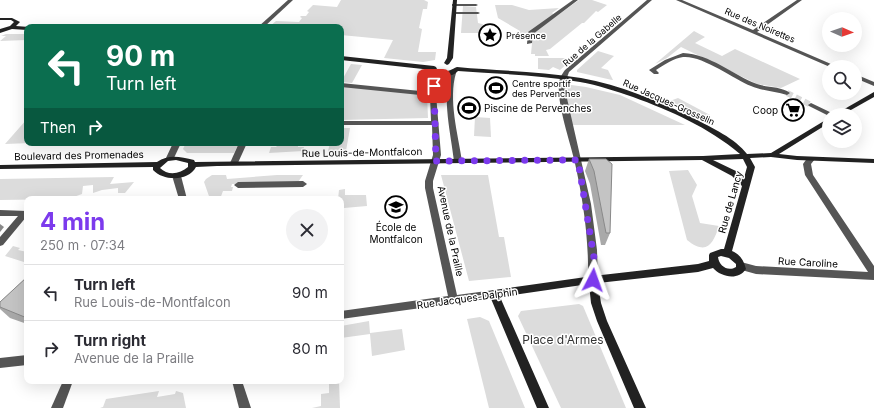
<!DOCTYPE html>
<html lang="en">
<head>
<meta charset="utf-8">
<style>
  body { margin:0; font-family:Inter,sans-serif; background:#f2f2f3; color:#2b2b33; height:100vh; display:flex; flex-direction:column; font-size:15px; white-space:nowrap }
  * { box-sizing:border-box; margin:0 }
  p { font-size:13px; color:#7c7c81 }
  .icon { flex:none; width:22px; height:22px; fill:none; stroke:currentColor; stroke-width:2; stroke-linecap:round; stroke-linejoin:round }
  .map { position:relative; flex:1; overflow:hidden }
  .details { position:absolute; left:24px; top:196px; width:320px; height:188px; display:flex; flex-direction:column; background:#fff; border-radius:8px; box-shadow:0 4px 16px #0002 }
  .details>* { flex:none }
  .hud { position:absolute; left:24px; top:24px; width:320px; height:122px; border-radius:8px; box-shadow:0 4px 16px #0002; background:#0b6e4f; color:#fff; overflow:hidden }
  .needle { width:26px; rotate:92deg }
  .controls { position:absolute; left:822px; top:12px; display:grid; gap:8px }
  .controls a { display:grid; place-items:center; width:40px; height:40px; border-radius:50%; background:#fff; box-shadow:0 4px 16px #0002; font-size:20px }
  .pin { position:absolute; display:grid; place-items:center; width:34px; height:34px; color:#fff; margin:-17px; border-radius:8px; box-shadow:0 2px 6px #0006 }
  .me { position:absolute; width:44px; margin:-22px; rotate:4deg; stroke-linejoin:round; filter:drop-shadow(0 0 3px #0008) }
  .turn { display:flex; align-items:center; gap:14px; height:84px; padding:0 16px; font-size:18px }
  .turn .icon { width:52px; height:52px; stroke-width:2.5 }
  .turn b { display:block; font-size:28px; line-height:34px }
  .then { display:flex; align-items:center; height:38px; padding:0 16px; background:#0003; gap:8px; font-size:15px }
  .round { display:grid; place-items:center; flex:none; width:42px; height:42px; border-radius:21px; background:#f2f2f3 }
  .head { display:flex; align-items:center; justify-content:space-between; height:68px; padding:0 16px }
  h1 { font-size:24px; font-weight:700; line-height:30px; color:#7c3aed }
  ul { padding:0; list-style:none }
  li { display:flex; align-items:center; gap:12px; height:56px; padding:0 16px; border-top:1px solid #e1e1e2 }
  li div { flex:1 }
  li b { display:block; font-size:15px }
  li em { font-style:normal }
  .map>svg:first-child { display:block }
  .green { fill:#dcdcdc }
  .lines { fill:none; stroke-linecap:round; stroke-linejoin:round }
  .street-tunnel { stroke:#d9d9d9; stroke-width:6; stroke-dasharray:6 3.5; stroke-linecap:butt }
  .street { fill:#555; fill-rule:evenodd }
  .secondary { fill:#222; fill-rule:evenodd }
  .wall { fill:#a9a9a9 }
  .shaded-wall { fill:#898989 }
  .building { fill:#c4c4c4; stroke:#898989 }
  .route { stroke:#7c3aed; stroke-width:7; stroke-dasharray:0 12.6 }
  .labels { text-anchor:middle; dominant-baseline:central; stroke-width:3; stroke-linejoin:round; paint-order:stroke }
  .far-street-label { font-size:9px; fill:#000; stroke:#fff }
  .far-poi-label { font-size:9px; fill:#000; stroke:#fff; text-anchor:start }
  .poi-label { font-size:10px; fill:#000; stroke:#fff; text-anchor:start }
  .street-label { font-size:10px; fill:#000; stroke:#fff }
  .near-park-label { font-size:12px; fill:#333; stroke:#fff }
</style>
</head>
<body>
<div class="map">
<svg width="874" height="408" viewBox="0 0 874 408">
  <rect width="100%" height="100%" fill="#fff"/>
  <g class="green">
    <polygon points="341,0 424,0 428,2 427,9 423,9 419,28 422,29 418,52 436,52 435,60 423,62 384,58 393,40 341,35 341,27 269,27 276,21 299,22 302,18 300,17 301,16 306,16 309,12 307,11 313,5 337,7"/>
    <polygon points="579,0 592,0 607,5 598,12 596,11 584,23 582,23 550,49 546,50 549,56 535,56 535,54 531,54 533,33"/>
    <polygon points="495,5 512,5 529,10 559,8 552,13 554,15 527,34 519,34 520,31 498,18"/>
    <polygon points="463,6 476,7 478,23 482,24 487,27 487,31 480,33 461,33"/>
    <polygon points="694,31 705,37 695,43 722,56 735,49 800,79 781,88 757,84 681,47 667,58 655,64"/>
    <polygon points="6,34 27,34 27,40 0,41 6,36 1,36"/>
    <polygon points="598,51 614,56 601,68 608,70 613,80 612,80 577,72 577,70"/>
    <polygon points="538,58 565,58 570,61 560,70 553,67 549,70 538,69"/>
    <polygon points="351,64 362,65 352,83 341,82"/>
    <polygon points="564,84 586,87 620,95 685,125 571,125"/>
    <polygon points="341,86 427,95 428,118 341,120"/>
    <polygon points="678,98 710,115 704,119 667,102"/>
    <polygon points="475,117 490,118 491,137 474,136"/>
    <polygon points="27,119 27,143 31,143 5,144"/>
    <polygon points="341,128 350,128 346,151 328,151 330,143 341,143"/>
    <polygon points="186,143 239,143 234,153 187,153 183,149"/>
    <polygon points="298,145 298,147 304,147 303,151 269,153 271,147 276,147 277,146"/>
    <path d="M688 170 697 185 692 196 700 223 719 226C713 244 707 256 687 240L669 171Z"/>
    <polygon points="212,175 226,175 227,179 277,175 303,175 298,182 232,184 231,187 233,187 232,191 223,191 220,199 210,199 204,182 206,179"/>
    <polygon points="441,175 488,175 499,237 504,237 511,277 469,281"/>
    <polygon points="114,177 110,184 134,182 125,193 118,193 118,188 102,190 93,193 93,185 83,186 82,194 68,199 0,200 0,179"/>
    <polygon points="345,189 345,195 366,195 367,206 344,208 341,226 341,199 338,199 339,190"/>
    <polygon points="13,246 20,248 18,250 27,252 27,263 5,256"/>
    <polygon points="579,304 583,306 626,408 561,408 518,316 521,311"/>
    <polygon points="480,317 489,321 525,408 489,408 467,319"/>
    <polygon points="369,321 370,333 402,329 405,350 372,356 370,334 341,338 341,326"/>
    <polygon points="329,381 339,381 340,408 312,408 321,406 321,394 329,393"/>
    <polygon points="159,391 157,397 175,394 176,391 183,393 186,408 100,408 103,407 106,399"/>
  </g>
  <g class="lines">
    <polyline class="street-tunnel" points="787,93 811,105"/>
    <g class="street">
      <polygon points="288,0 293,0 264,27 258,27"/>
      <polygon points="573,0 578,0 533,34 532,43 527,44 528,32"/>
      <path d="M647 0H652L569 72 565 83 566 94 591 204 597 250 598 280 596 283 593 284 590 283 588 280C589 239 583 198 574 159 569 138 557 104 559 84 559 79 562 74 565 70Z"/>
      <polygon points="676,0 682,0 753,30 797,0 802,0 757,32 838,67 830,67"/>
      <polygon points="452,4 476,4 478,5 476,6 452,6"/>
      <polygon points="452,12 478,12 480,13 478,14 452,14"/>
      <path d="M683 53C710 54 733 75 757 84 768 88 781 86 790 93L787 95C775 91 762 91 751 86 734 79 702 55 683 57 674 58 664 65 656 70L659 73 658 74H654L649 70 665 60Z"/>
      <polygon points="436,70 439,72 436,94 441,155 433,181 433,188 457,295 494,290 497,291 499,294 497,297 494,298 341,319 341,311 448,296 425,188 425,181 433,155 432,125 341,125 341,121 431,121 430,96 341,87 341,83 430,92 433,72"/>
      <path d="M453 71 456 73C448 99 458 134 462 161L458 163 454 161C451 134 442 99 450 73Z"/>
      <polygon points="855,74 874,82 874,86 855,78"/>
      <polygon points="811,103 834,114 835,115 829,115 829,116 809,106 808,105"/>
      <polygon points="173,143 181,143 173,160 167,160 166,158"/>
      <polygon points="239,143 247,143 237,165 231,165 230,163"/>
      <polygon points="808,157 811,157 815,159 811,164 813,175 874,266 874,280 756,274 738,269 736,266 738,263 741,262 756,266 868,272 805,175 803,164"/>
      <polygon points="177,173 181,176 187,199 179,199 173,179 174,174"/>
      <polygon points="303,181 307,184 303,187 238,188 234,185 238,182"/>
      <polygon points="0,210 27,211 27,216 3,245 0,246 0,237 18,216 0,216"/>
      <polygon points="27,355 27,365 0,368 0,358"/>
      <polygon points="63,381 73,381 63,408 51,408"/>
      <polygon points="232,381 242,381 251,408 239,408"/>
    </g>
    <g class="secondary">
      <polygon points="453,0 457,0 453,58 449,64 447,65 444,63 447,58"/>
      <polygon points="0,18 12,18 20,22 16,26 29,27 27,27 27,30 12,29 0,33 0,29 10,26 14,22 11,20 0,20"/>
      <path d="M341 56 434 66 436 67 438 71C447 73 450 70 457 67 498 71 540 71 581 78 620 85 659 101 695 119 711 127 736 139 747 154L771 153 829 118V123L779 154 797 156 874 159V163L797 160 771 157 750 158 755 167 732 251C740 254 744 261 746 269 738 281 721 277 713 268L698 272 598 283 601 303 607 321 646 408H634L597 321 591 303 589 284 500 297 549 408H537L489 294 491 291 494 290 593 276 698 264 709 261V255L710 253 721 249H724L742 186 732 176 702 160 217 166 196 167C188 182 163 181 153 170V167L0 169V165L157 162C169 154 180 157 194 160L195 162 703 156 740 154C708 127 671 111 633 97 615 91 598 85 580 82 540 75 499 74 458 71 452 78 442 76 434 73L432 70 341 60ZM743 159 747 167 744 178 738 172 713 160ZM176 160 188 163V167C180 174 168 176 160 168L168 161ZM721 256 729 258 736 264V267C728 272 719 266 718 257Z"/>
      <polygon points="874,92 874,97 842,115 834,115"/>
    </g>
  </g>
  <g class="wall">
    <polygon points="589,159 606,159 610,233 605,245 601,245 590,184 585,171"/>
    <polygon points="27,277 27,324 10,318 0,309 0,302"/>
  </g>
  <polygon class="shaded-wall" points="0,224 4,227 0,232"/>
  <g class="building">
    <polygon points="589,159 606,159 612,164 610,233 606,233 594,171"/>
    <polygon points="27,277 27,318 0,307 0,302"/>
  </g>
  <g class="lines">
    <polyline class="route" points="434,86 436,161 578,160 594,258 593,280"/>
  </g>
  <defs>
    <g id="sight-ring" transform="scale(1.15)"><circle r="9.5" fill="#fff" stroke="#000" stroke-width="1.5"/><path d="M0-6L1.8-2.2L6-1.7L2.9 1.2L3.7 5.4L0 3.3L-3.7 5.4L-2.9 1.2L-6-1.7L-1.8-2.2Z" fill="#000"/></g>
    <g id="stadium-ring" transform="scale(1.15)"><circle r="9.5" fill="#fff" stroke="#000" stroke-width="1.5"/><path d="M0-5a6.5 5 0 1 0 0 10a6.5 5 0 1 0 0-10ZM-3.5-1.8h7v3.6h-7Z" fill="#000"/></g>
    <g id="supermarket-ring" transform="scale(1.15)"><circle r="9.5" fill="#fff" stroke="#000" stroke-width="1.5"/><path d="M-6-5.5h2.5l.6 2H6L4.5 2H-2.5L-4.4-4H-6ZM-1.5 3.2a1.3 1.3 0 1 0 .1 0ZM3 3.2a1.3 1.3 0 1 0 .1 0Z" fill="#000"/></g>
    <g id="school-ring" transform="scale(1.15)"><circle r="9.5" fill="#fff" stroke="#000" stroke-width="1.5"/><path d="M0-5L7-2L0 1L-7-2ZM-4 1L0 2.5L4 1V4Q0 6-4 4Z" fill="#000"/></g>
  </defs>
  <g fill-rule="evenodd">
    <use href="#sight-ring" x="490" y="35"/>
    <use href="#stadium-ring" x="496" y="88"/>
    <use href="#stadium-ring" x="469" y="108"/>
    <use href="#supermarket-ring" x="793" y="110"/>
    <use href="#school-ring" x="396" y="207"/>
  </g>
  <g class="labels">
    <g class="far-street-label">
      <text transform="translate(760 25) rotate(23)">Rue des Noirettes</text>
      <text transform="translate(592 40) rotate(-41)">Rue de la Gabelle</text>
      <text transform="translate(669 102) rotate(24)">Rue Jacques-Grosselin</text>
    </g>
    <g class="far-poi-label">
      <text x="506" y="35">Présence</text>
      <text x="512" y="83">Centre sportif<tspan x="512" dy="10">des Pervenches</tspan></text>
    </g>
    <g class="poi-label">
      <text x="484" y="108">Piscine de Pervenches</text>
      <text x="778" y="110" text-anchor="end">Coop</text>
      <text x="396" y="227" text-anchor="middle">École de<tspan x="396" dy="12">Montfalcon</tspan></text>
    </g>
    <g class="street-label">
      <text transform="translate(362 152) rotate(-1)">Rue Louis-de-Montfalcon</text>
      <text transform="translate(79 155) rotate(-1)">Boulevard des Promenades</text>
      <text transform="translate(730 202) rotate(-74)">Rue de Lancy</text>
      <text transform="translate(451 231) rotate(78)">Avenue de la Praille</text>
      <text transform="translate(808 262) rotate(3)">Rue Caroline</text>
      <text transform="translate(467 298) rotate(-8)">Rue Jacques-Dalphin</text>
    </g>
    <g class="near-park-label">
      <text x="563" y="339">Place d'Armes</text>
    </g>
  </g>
</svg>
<div class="controls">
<a><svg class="needle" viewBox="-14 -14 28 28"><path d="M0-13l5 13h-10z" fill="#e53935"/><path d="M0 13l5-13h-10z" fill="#7c7c81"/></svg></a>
<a><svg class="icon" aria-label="search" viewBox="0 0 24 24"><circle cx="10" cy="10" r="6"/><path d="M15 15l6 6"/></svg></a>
<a><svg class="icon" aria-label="layers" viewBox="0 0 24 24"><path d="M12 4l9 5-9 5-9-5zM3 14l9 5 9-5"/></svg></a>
</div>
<div class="pin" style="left:434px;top:86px;background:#d93025"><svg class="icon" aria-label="arrive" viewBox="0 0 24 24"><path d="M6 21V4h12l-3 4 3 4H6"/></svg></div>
<svg class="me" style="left:593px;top:280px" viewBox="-20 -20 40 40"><path d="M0-17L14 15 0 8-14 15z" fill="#7c3aed" stroke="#fff" stroke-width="4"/></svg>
<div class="hud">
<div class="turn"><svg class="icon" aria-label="left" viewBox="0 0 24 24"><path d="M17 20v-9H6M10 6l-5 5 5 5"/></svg><div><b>90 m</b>Turn left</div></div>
<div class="then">Then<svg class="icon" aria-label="right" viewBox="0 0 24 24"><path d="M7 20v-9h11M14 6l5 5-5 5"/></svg></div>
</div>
<section class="details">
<div class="head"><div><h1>4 min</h1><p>250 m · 07:34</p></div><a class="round"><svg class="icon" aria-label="close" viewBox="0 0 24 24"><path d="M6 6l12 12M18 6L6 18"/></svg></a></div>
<ul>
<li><svg class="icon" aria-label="left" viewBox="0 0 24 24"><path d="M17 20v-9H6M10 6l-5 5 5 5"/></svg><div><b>Turn left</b><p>Rue Louis-de-Montfalcon</p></div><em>90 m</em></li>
<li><svg class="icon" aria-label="right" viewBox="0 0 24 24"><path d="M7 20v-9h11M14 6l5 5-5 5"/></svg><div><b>Turn right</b><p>Avenue de la Praille</p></div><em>80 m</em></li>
</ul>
</section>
</div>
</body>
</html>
